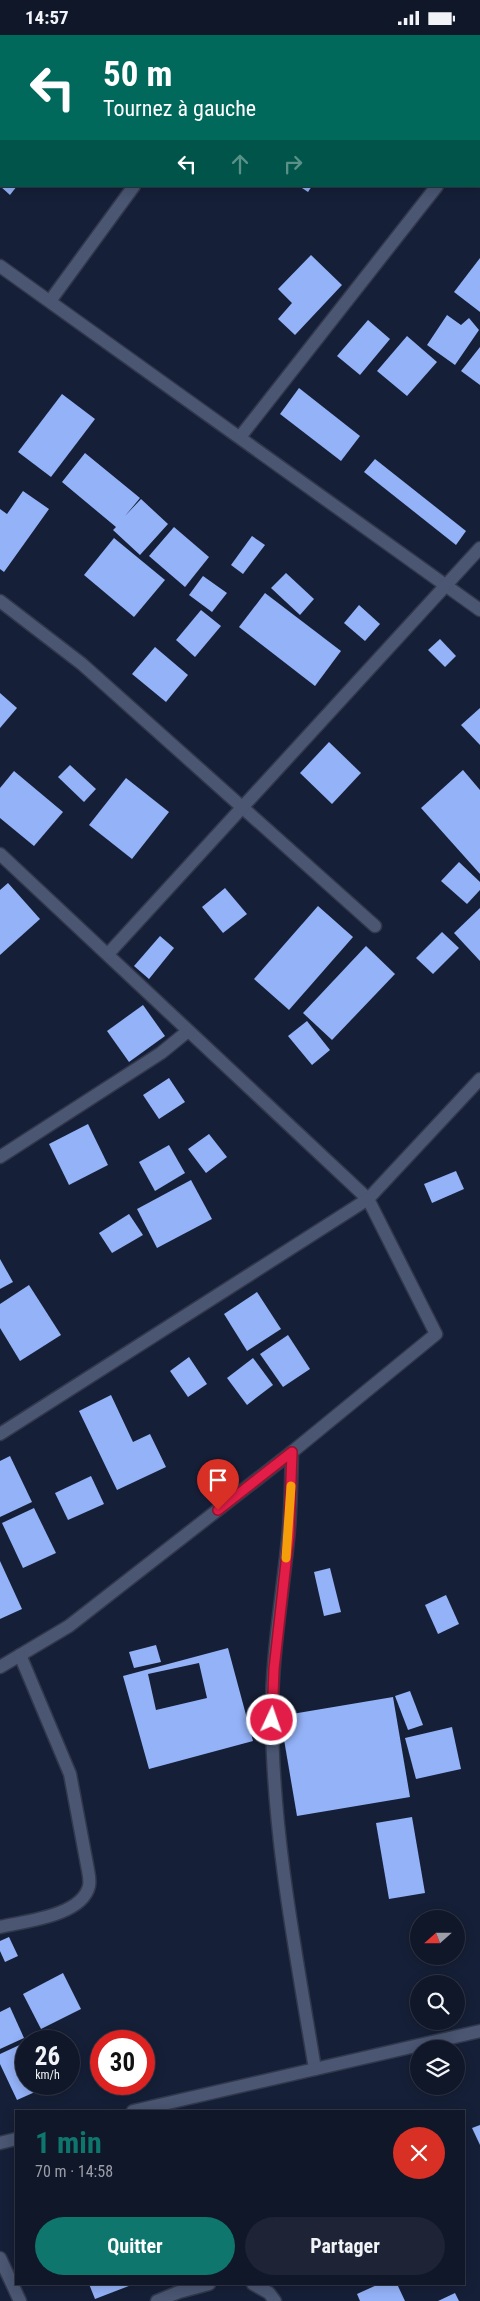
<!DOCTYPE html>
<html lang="fr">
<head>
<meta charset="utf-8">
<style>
  body { margin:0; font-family:"Roboto Condensed",sans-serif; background:#1e2435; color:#f1f3f6; height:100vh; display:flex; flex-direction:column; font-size:19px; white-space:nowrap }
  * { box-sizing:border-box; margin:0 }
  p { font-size:16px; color:#9c9fa8 }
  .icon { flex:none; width:28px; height:28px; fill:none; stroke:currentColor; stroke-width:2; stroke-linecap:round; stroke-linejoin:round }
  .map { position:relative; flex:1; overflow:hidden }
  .drawer { position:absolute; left:15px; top:2075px; width:450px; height:175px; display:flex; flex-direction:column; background:#101729; border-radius:0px; box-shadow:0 2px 12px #0003,0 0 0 1px #303646 }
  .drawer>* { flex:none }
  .hud { position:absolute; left:0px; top:0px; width:480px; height:152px; box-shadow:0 2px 12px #0003,0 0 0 1px #303646; background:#00695c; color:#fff; overflow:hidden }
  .needle { width:32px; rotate:249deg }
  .buttons { position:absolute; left:410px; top:1875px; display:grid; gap:10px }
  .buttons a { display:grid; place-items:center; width:55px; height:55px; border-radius:50%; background:#101729; box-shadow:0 2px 12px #0003,0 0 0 1px #303646; font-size:25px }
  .speed { position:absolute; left:15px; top:1995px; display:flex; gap:10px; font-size:25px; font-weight:700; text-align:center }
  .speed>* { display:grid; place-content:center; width:65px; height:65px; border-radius:50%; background:#101729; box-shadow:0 2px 12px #0003,0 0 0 1px #303646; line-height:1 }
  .speed small { font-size:12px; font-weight:400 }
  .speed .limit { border:8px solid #d22; background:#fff; color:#111 }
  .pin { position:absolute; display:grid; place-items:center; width:42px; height:42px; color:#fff; margin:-51px -21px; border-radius:50% 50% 50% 0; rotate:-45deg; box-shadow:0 0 5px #0007 }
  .pin .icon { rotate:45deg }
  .me { position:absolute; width:55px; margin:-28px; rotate:3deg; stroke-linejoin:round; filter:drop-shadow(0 0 4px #0008) }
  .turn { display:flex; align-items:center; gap:18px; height:105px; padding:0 20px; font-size:22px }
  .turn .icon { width:65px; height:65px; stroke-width:2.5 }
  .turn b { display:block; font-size:35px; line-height:42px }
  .lanes { display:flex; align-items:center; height:48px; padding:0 20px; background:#0003; justify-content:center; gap:25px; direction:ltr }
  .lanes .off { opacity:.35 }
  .round { display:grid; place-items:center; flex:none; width:52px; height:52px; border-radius:26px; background:#1e2435 }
  .summary { display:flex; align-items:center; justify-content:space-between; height:85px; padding:0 20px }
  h1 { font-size:30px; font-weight:700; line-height:38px; color:#0f766e }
  .cta { display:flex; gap:10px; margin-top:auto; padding:10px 20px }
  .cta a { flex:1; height:58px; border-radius:30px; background:#0f766e; color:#fff; font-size:20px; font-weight:700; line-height:58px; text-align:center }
  .cta a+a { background:#1e2435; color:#f1f3f6 }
  .status { display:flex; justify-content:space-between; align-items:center; height:35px; padding:0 25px; background:#101729; direction:ltr }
  .status svg { height:14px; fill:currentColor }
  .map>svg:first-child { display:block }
  .building { fill:#94b2f8; fill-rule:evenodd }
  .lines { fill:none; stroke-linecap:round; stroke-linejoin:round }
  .minor-casing { stroke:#32384c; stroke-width:15 }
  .minor { stroke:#4a5672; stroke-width:12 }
  .route-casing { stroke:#92132f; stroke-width:12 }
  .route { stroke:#e11d48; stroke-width:9 }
  .slow { stroke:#f59e0b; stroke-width:9 }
</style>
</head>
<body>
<div class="status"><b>14:57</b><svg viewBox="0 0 49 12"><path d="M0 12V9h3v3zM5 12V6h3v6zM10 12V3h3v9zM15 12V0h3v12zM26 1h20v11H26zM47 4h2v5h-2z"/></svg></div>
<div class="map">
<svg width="480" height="2266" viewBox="0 0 480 2266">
  <rect width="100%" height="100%" fill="#151f37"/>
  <g class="building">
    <polygon points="0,151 17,151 10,160"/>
    <polygon points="299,151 312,151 308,157"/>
    <polygon points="311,220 342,250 295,300 278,284 292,268 278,254"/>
    <polygon points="480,223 480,277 454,257"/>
    <polygon points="447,280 461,290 469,283 479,295 455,330 427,310"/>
    <polygon points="368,285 390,304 360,340 337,321"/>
    <polygon points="407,301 437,327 407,361 377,336"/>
    <polygon points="480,312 480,350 461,336"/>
    <polygon points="299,353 360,401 341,426 280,379"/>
    <polygon points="62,359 95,384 51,442 18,417"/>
    <polygon points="85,418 140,463 125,481 141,464 168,489 140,520 113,495 116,492 62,447"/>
    <polygon points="375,424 466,496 456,510 364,437"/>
    <polygon points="23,456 49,474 4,537 0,534 0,474 7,479"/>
    <polygon points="174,492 209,522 185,552 149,521"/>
    <polygon points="252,501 265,510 243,539 231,530"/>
    <polygon points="114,503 165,545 134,582 84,540"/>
    <polygon points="286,538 314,564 300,580 271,553"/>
    <polygon points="203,541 227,558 212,577 189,560"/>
    <polygon points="265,558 341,616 315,651 239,592"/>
    <polygon points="359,570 380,589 365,606 344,588"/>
    <polygon points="201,575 221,591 195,622 176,605"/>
    <polygon points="440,604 456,621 445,632 428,615"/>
    <polygon points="155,612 188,640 166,667 132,639"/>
    <polygon points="0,658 17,673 0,693"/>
    <polygon points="480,673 480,710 461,690"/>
    <polygon points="329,707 361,738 332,769 300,738"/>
    <polygon points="70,730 96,754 84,767 58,742"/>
    <polygon points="463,735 480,755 480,839 421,773"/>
    <polygon points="14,736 63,777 34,811 0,783 0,753"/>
    <polygon points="126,743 169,777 132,824 89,790"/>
    <polygon points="459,827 480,847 480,855 467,869 441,846"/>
    <polygon points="8,848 40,884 0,920 0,855"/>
    <polygon points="225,853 247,879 223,898 202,872"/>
    <polygon points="318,871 353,902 289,975 254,944"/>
    <polygon points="480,873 480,926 454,898"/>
    <polygon points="442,897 459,913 433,939 416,923"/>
    <polygon points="160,901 174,913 149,944 134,931"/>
    <polygon points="366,911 395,939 332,1005 303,978"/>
    <polygon points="143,970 165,1001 129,1027 107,996"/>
    <polygon points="307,986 330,1015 312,1030 288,1001"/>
    <polygon points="169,1043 185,1067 159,1084 143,1060"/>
    <polygon points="88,1089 108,1130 69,1150 49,1109"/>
    <polygon points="209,1099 227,1122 206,1138 188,1114"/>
    <polygon points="169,1110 185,1138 155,1156 139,1127"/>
    <polygon points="456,1136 464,1154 432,1168 424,1149"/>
    <polygon points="191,1145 212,1184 157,1213 137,1174"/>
    <polygon points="129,1179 143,1200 112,1218 99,1198"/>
    <polygon points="0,1224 13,1247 0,1254"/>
    <polygon points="29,1250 61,1300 20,1326 0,1293 0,1269"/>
    <polygon points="257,1257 281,1294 247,1316 224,1279"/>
    <polygon points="288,1300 310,1334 283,1352 260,1319"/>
    <polygon points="189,1322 207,1349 188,1362 170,1336"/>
    <polygon points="253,1323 273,1350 247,1370 227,1343"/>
    <polygon points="111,1360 133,1407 150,1399 166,1432 117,1455 79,1376"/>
    <polygon points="10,1421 32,1467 0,1482 0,1426"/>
    <polygon points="91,1441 104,1469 68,1485 55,1458"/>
    <polygon points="34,1473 56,1518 23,1533 2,1488"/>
    <polygon points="0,1526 22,1574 0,1584"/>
    <polygon points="330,1533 341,1577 324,1581 314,1537"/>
    <polygon points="446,1560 459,1589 438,1599 425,1570"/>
    <polygon points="156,1610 161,1627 134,1633 129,1617"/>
    <path d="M228 1613 253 1706 149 1734 123 1641ZM199 1628 207 1663 156 1675 148 1639Z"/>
    <polygon points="410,1656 423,1690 408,1695 395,1661"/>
    <polygon points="393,1662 410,1762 297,1781 280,1681"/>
    <polygon points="452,1692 461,1734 416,1744 405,1703"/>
    <polygon points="412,1782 425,1858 389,1864 376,1788"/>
    <polygon points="9,1902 18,1921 5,1927 0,1916 0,1906"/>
    <polygon points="63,1938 81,1974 41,1994 23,1959"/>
    <polygon points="10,1972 24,2003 0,2014 0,1977"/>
    <polygon points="26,2007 26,2049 53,2049 17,2065 0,2029 0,2019"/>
    <polygon points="480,2090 480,2110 472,2093"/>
    <polygon points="89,2249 134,2249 95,2264"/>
    <polygon points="379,2249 397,2249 405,2266 360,2266 357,2259"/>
    <polygon points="455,2258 459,2266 438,2266"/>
  </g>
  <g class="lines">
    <g class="minor-casing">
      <g id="minor">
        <polyline points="253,1 254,0"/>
        <polyline points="479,98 480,97"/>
        <polyline points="0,231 480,575"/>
        <polyline points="50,266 134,151"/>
        <polyline points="240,402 437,151"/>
        <polyline points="0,566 82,629 375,891"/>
        <polyline points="0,819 368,1164 436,1299 292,1417 69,1591 0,1632"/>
        <polyline points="108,919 480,513"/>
        <polyline points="0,1122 161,1018 188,996"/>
        <polyline points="0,1399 368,1164 480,1044"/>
        <path d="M292 1417C291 1446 291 1476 288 1504 282 1564 271 1625 272 1685 273 1802 296 1919 315 2034"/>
        <path d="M0 1892C25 1886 82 1881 89 1851 90 1846 89 1840 88 1835L70 1739 20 1620"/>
        <polyline points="133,2076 480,1996"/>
        <polyline points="0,2108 16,2104"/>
        <polyline points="0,2223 20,2266"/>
        <polyline points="253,2249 269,2258 275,2266"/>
        <polyline points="157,2266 179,2257 209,2249"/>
      </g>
    </g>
    <use href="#minor" class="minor"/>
  </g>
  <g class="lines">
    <g class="route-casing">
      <polyline id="route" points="218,1475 292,1417 289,1501 274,1634 272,1685"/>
    </g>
    <use href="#route" class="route"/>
    <polyline class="slow" points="286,1523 291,1451"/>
  </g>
</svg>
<div class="buttons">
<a><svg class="needle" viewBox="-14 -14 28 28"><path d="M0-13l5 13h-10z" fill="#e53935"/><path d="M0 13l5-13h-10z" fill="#9c9fa8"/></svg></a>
<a><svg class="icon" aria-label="search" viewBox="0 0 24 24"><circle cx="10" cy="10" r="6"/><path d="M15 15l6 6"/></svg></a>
<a><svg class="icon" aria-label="layers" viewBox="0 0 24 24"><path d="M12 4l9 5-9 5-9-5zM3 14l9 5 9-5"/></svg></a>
</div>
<div class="speed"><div>26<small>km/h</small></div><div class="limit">30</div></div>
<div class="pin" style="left:218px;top:1475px;background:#d93025"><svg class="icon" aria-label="arrive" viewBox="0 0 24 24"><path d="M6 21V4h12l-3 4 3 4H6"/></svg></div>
<svg class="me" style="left:272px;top:1685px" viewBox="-20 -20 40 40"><circle r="17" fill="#e11d48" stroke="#fff" stroke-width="3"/><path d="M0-11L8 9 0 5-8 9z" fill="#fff"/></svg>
<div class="hud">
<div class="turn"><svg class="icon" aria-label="left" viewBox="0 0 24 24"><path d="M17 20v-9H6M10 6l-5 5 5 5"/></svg><div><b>50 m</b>Tournez à gauche</div></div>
<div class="lanes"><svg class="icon" aria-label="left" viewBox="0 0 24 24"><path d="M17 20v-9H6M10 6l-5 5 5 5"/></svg><svg class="icon off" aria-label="ahead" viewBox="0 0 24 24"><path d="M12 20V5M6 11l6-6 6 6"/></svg><svg class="icon off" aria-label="right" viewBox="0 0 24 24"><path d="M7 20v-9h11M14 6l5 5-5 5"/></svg></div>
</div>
<section class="drawer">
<div class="summary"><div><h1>1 min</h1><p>70 m · 14:58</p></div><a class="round" style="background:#d93025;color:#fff"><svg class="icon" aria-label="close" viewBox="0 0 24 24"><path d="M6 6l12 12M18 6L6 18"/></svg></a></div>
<div class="cta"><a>Quitter</a><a>Partager</a></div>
</section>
</div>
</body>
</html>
